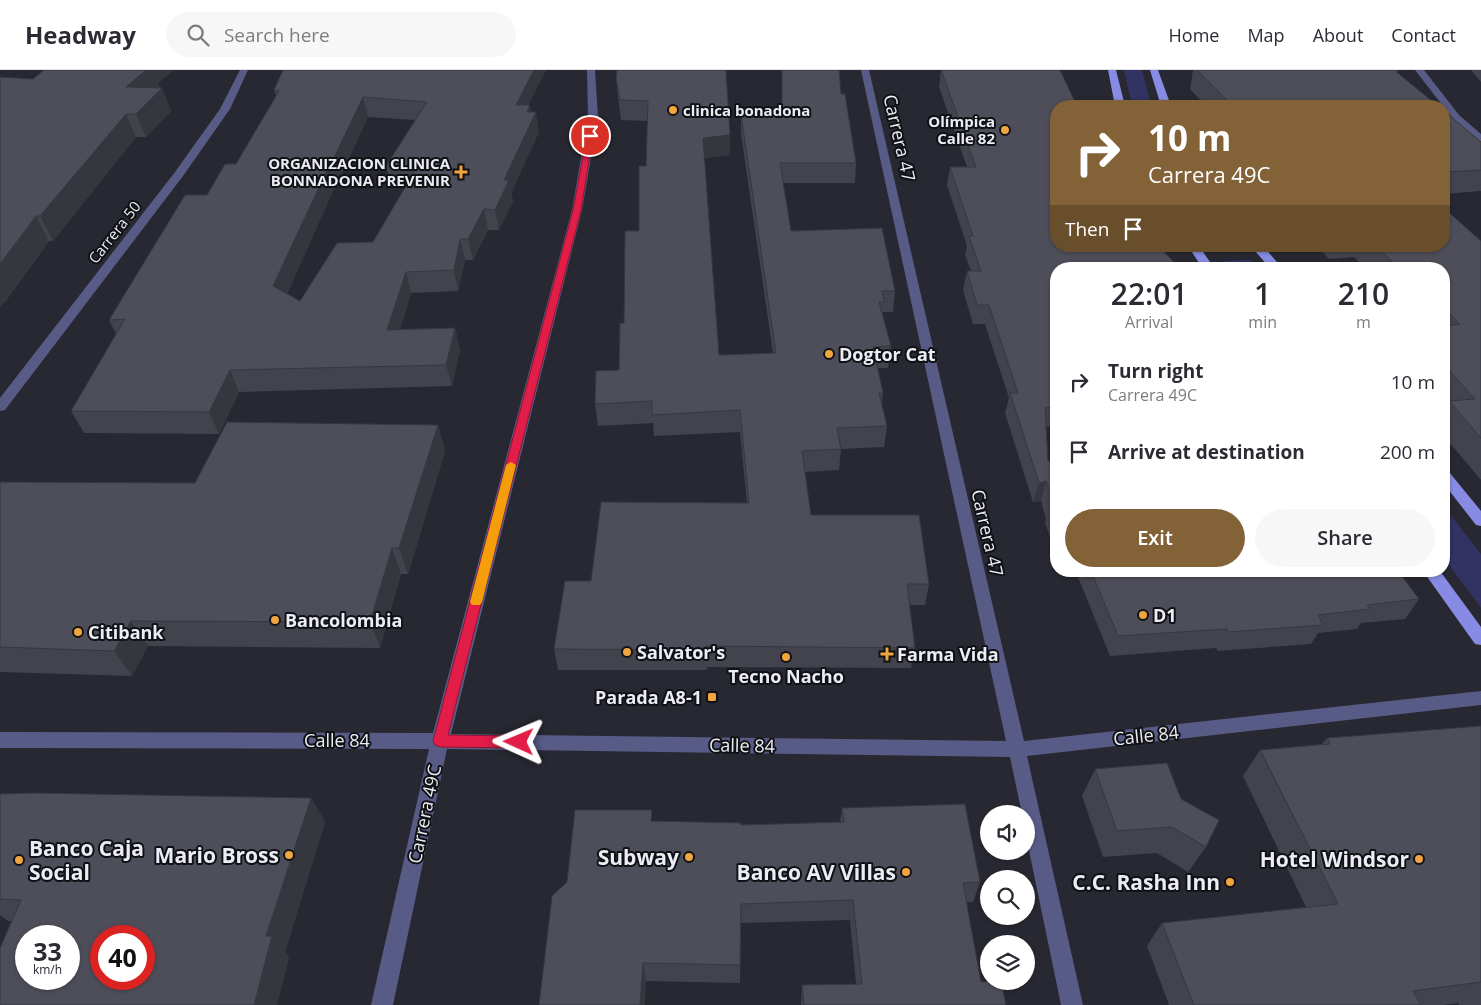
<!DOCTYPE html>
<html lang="en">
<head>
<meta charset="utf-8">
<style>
  body { margin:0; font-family:"Open Sans",sans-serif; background:#f7f7f7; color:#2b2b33; height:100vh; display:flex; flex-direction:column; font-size:19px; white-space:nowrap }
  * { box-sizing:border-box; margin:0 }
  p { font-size:16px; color:#7c7c81 }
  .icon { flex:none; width:28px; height:28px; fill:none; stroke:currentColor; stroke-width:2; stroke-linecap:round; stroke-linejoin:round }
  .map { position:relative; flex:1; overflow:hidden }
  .side { position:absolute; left:1050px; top:192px; width:400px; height:315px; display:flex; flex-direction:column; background:#fff; border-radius:20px; box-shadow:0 1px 4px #0004 }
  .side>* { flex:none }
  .hud { position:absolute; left:1050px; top:30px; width:400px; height:152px; border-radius:20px; box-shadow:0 1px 4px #0004; background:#846238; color:#fff; overflow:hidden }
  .controls { position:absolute; left:980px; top:735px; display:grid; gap:10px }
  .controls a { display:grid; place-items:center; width:55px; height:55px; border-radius:50%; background:#fff; box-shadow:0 1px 4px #0004; font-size:25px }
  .speed { position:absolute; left:15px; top:855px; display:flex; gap:10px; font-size:25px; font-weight:700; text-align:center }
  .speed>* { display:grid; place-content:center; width:65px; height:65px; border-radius:50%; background:#fff; box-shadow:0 1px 4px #0004; line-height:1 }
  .speed small { font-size:12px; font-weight:400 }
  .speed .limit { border:8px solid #d22; background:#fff; color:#111 }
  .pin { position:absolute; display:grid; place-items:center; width:42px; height:42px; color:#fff; margin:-21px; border:2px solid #fff; border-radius:50%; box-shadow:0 1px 5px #0007 }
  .me { position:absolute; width:55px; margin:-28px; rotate:271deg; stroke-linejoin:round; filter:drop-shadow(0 0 4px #0008) }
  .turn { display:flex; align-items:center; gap:18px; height:105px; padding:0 15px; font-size:22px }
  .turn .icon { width:65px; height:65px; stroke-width:2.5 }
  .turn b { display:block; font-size:35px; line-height:42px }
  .then { display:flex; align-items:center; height:48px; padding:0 15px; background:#0003; gap:10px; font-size:19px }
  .eta { display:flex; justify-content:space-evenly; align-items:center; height:85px; text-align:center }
  .eta b { font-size:30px; font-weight:600; line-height:35px }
  .button { display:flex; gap:10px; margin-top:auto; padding:10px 15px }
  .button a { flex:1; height:58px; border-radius:30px; background:#846238; color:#fff; font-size:20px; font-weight:600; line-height:58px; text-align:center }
  .button a+a { background:#f7f7f7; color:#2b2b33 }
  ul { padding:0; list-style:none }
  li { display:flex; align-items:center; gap:15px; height:70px; padding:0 15px }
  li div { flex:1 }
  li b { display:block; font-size:19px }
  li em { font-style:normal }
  header { display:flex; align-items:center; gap:30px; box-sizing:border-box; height:70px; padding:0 25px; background:#fff; border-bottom:1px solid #e1e1e2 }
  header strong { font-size:24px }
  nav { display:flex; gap:28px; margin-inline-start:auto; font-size:18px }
  .search { width:350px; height:45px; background:#f7f7f7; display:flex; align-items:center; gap:12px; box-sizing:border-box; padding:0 18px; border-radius:28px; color:#7c7c81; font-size:19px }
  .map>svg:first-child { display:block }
  .green { fill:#323263 }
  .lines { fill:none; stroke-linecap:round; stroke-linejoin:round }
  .minor { fill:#585b86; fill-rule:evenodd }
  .major { fill:#878be3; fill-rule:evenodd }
  .wall { fill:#42434d; fill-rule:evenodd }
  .shaded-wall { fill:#36373e }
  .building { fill:#4d4e59; stroke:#36373e; fill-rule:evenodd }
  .route { fill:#e11d48; stroke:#92132f }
  .slow { fill:#f59e0b }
  .poi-dot { fill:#f1a63f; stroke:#101115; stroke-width:2 }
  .labels { text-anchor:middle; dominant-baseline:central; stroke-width:4; stroke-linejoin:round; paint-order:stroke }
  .far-poi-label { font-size:15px; font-weight:bold; fill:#ecedf4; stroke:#101115; text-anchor:end }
  .far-street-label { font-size:15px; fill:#ecedf4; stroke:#101115 }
  .street-label { font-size:18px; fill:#ecedf4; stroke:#101115 }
  .poi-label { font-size:18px; font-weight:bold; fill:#ecedf4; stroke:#101115; text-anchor:start }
  .near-poi-label { font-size:21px; font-weight:bold; fill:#ecedf4; stroke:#101115; text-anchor:end }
</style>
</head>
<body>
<header>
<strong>Headway</strong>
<div class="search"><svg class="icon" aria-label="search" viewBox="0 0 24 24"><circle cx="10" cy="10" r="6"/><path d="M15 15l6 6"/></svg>Search here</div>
<nav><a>Home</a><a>Map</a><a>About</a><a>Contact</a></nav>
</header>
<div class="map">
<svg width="1481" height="935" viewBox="0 0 1481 935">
  <rect width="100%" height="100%" fill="#272831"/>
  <g class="green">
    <polygon points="1124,0 1142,0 1151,36 1132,36"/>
    <polygon points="1251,190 1259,199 1228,199 1223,191"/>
    <polygon points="1444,437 1481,484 1481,538 1444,488"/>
  </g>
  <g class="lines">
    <g class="minor">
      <polygon points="240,0 248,0 230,39 183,106 5,340 0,341 0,328 175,102 220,39"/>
      <polygon points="587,0 595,0 598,47 582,140 451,664 1006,671 861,0 869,0 1024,671 1481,621 1481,635 1027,686 1083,935 1061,935 1026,766 1026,744 1022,744 1010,687 447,679 393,935 371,935 429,679 0,678 0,662 433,663 572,140 588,47"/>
      <polygon points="1415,0 1424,0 1459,45 1481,64 1481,72 1478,71 1453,49"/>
    </g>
    <g class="major">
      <polygon points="1108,0 1116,0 1125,36 1115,36"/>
      <polygon points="1150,0 1158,0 1171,36 1161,36"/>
      <polygon points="1188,176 1263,176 1283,199 1271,199 1254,180 1203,182 1215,199 1203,199"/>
      <polygon points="1444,400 1449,402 1481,441 1481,456 1476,455 1444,414"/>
      <polygon points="1423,501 1440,501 1481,557 1481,575 1475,574"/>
    </g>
  </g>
  <g class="wall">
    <polygon points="44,0 173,0 158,13 160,18 162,18 171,41 146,67 136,67 53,171 49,171 5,232 33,9"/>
    <path d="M283 0H546L528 35 539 62 511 123 513 131 499 160H488L473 190H465L458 221 411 223 400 259 455 258 460 280 452 316 239 322 219 364 84 363 71 341 116 264 109 250 207 125 236 94 276 26 274 20ZM368 47 415 50 386 96 391 116 405 117 373 172 300 231 287 224 336 114H337Z"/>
    <polygon points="782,0 839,0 841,24 856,93 855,113 783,113 791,161 895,221 893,242 883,242 882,246 891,276 888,298 878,298 883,323 882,335 887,356 884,377 841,379 839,400 805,402 811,445 929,514 925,535 909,535 915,578 911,598 707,597 707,600 558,600 554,579 591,511 747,433 740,362 654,366 653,353 598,356 595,334 619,300 624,253 639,161 646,96 648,51 621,50 618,27 616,8 730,85 704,88 719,285 773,283 741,64 741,45 782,45"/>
    <polygon points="941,0 1056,199 1056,357 1046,357 1048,391 1056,391 1056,484 1045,453 1046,449 1041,431 1033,432 1005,343 1009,328 985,254 973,254 963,220 967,201 971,201 965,185 967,176 947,115 950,97 967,97 939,17"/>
    <polygon points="1193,0 1398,0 1397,3 1438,36 1206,36 1190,19"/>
    <polygon points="1471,0 1481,0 1481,12"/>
    <polygon points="1444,41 1481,72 1481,121 1444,124"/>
    <polygon points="1481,171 1481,410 1444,366 1444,339 1446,336 1444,334 1444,199 1366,199 1354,187 1329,189 1317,176 1444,176"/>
    <polygon points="438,355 445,381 408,504 401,504 380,578 148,576 132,606 0,602 0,412 195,413"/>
    <polygon points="1063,501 1398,501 1419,529 1405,549 1361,553 1357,559 1318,563 1311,574 1218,581 1216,578 1110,586 1076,502 1063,503"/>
    <polygon points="1481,656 1481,935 1459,935 1458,933 1443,935 1169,935 1147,876 1162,853 1306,837 1243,706 1260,680 1322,674 1327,668"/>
    <polygon points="1095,699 1181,729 1206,777 1188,802 1157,783 1103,787 1082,726"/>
    <polygon points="0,724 311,728 325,752 285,882 289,888 8,851 0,845"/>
    <polygon points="842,738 980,812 973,832 966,832 981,912 1006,935 801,935 802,915 856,914 850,850 741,853 740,913 646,911 539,935 653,751 741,755 840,752"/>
  </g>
  <g class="shaded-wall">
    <polygon points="146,0 173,0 158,13 160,18 126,17"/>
    <polygon points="534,0 546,0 519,54 516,35"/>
    <polygon points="162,18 171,41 146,67 136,44"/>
    <polygon points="363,27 368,47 337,114 331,94"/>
    <polygon points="530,35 532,50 536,42 539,62 511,123 513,131 499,160 495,140 527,42"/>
    <polygon points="126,44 136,67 53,171 40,146"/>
    <polygon points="730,65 730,85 704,88 703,68"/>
    <polygon points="330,94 336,114 281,238 273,216"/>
    <polygon points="484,139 488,160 473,190 468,169"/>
    <polygon points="36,146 49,171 0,238 0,194"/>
    <polygon points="460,169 465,190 458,221 454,200"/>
    <polygon points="406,202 411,223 394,281 387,260"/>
    <polygon points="455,258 460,280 452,316 446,295"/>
    <polygon points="230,300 239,322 219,364 209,342"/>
    <polygon points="438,355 445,381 408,504 399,478"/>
    <polygon points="1046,411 1041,431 1033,432 1039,413"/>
    <polygon points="392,478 401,504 380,578 370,552"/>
    <polygon points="131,551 148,576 132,606 114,581"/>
    <polygon points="311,728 325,752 285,882 289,888 277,935 254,935 266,866"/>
    <polygon points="643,893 646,911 645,935 640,935"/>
  </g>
  <g class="building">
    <polygon points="44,0 146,0 126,17 162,18 136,44 126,44 40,146 36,146 0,194 0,7 33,9"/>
    <path d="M283 0H534L516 35H530L527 42H536L504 110H509L495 140 484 139 468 169H460L454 200 406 202 387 260 455 258 446 295 230 300 209 342 71 341 125 249 109 250 185 125H207L225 94H236L279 21 274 20ZM363 27 427 32 386 96 417 97 373 172 337 173 300 231 273 216 330 94H331Z"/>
    <polygon points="617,0 726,0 730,65 703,68 719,285 776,283 741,45 782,45 782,0 839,0 841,24 845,24 856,93 780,93 791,161 882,158 895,221 882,221 884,232 879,232 891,276 873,277 883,323 879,323 887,356 837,358 841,379 802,381 811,445 919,445 929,514 907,514 915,578 706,576 706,580 554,579 565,511 591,511 601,432 749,433 740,340 652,345 652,331 595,334 596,301 619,300 620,253 624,253 625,161 639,161 639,96 646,96 648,31 620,30 616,8"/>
    <polygon points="941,0 1060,0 1077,36 1056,36 1056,176 1159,176 1180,199 1056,199 1056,337 1045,338 1048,391 1056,391 1056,447 1051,434 1054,433 1046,411 1039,413 1010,323 1018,323 989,235 977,235 967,201 981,201 969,166 973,166 950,97 976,97"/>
    <polygon points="1197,0 1394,0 1438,36 1233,36"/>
    <polygon points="1444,41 1481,72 1481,100 1444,102"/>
    <polygon points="1444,138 1481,171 1481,368 1449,331 1475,329 1444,295 1444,256 1460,254 1444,238 1444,199 1399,199 1377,176 1444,176"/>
    <polygon points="227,352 438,355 399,478 392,478 370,552 131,551 114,581 0,577 0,412 195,413"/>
    <polygon points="1091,501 1398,501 1419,529 1367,535 1370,539 1318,545 1323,555 1228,562 1227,559 1118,566"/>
    <polygon points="1481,656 1481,912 1413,921 1421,935 1194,935 1162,853 1338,834 1260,680 1330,674 1327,668"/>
    <polygon points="1167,693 1181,729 1219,750 1206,777 1172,757 1117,761 1095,699"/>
    <path d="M35 723 311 728 266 866H272L254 935H0V878L21 830 0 829V724ZM26 866H69V909H26ZM101 866H144V909H101Z"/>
    <polygon points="965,734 980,812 963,813 981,912 1001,911 1006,935 804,935 802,915 862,914 853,830 741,834 740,895 643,893 640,935 539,935 552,826 567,812 575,740 652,740 651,751 741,753 741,755 844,752 842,738"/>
  </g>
  <polygon class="route" points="587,64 593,66 581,140 448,665 519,666 524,668 526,672 524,676 519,678 440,677 435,675 433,671 573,140"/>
  <polygon class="slow" points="511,392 516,395 482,532 480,535 472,535 470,532 506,395"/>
  <g class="poi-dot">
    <circle cx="673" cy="40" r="5"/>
    <circle cx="1005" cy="60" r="5"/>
    <path d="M458.5 94.5h5v5h5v5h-5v5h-5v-5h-5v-5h5z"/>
    <circle cx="829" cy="284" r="5"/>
    <circle cx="1143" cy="545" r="5"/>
    <circle cx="275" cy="550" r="5"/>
    <circle cx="78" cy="562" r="5"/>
    <circle cx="627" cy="582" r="5"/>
    <path d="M884.5 576.5h5v5h5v5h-5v5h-5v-5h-5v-5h5z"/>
    <circle cx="786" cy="587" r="5"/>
    <rect x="707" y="622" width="10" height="10" rx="2.5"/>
    <circle cx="289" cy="785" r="5"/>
    <circle cx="689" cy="787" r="5"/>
    <circle cx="1419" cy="789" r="5"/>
    <circle cx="19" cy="790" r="5"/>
    <circle cx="906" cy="802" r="5"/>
    <circle cx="1230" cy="812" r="5"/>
  </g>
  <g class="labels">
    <g class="far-poi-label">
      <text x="683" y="40" text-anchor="start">clinica bonadona</text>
      <text x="995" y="51">Olímpica<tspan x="995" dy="17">Calle 82</tspan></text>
      <text x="450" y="93">ORGANIZACION CLINICA<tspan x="450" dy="17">BONNADONA PREVENIR</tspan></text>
    </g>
    <g class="far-street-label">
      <text transform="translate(114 162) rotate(-52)">Carrera 50</text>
    </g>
    <g class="street-label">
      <text transform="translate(900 68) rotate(77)">Carrera 47</text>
      <text transform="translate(988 463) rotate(77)">Carrera 47</text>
      <text transform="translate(1146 665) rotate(-6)">Calle 84</text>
      <text x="337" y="670">Calle 84</text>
      <text transform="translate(742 675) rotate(1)">Calle 84</text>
      <text transform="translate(424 744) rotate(-78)">Carrera 49C</text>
    </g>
    <g class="poi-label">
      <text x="839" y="284">Dogtor Cat</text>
      <text x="1153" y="545">D1</text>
      <text x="285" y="550">Bancolombia</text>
      <text x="88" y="562">Citibank</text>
      <text x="637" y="582">Salvator's</text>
      <text x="897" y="584">Farma Vida</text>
      <text x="786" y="606" text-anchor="middle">Tecno Nacho</text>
      <text x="702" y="627" text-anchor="end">Parada A8-1</text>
    </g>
    <g class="near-poi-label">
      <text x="29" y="778" text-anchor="start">Banco Caja<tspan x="29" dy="24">Social</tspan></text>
      <text x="279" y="785">Mario Bross</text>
      <text x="679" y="787">Subway</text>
      <text x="1409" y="789">Hotel Windsor</text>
      <text x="896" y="802">Banco AV Villas</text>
      <text x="1220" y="812">C.C. Rasha Inn</text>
    </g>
  </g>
</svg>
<div class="controls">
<a><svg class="icon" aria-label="sound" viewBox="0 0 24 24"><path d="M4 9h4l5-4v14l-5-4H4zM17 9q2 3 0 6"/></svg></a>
<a><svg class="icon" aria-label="search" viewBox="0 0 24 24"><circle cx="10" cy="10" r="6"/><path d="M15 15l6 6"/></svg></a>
<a><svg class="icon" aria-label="layers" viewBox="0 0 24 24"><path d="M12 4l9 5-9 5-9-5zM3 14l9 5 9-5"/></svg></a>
</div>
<div class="speed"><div>33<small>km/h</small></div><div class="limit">40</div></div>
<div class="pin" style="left:590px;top:66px;background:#d93025"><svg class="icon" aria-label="arrive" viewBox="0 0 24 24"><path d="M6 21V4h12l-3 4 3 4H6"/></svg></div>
<svg class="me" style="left:519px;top:672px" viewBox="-20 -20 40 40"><path d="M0-17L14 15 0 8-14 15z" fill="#e11d48" stroke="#fff" stroke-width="4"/></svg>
<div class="hud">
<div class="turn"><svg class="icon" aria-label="right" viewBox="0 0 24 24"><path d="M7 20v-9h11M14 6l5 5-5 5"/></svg><div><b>10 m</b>Carrera 49C</div></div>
<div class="then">Then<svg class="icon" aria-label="arrive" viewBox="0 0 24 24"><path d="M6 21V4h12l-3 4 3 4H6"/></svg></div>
</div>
<section class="side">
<div class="eta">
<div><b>22:01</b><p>Arrival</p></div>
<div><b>1</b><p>min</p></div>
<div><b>210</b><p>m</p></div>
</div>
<ul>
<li><svg class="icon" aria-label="right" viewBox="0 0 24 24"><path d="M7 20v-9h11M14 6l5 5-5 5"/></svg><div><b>Turn right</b><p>Carrera 49C</p></div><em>10 m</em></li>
<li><svg class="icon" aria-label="arrive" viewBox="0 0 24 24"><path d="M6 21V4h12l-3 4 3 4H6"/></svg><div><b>Arrive at destination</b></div><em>200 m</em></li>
</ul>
<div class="button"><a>Exit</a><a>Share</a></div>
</section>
</div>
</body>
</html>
